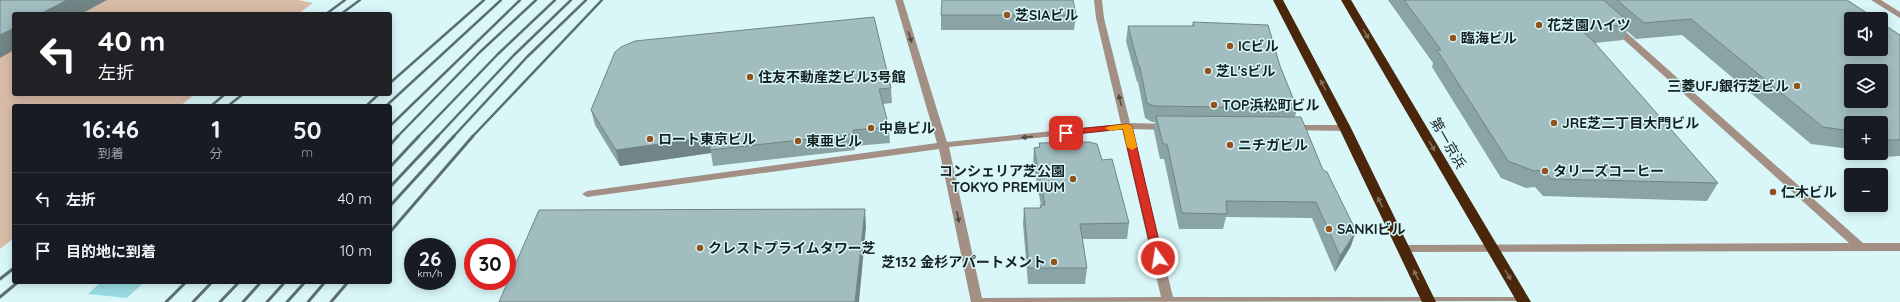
<!DOCTYPE html>
<html lang="ja">
<head>
<meta charset="utf-8">
<style>
  body { margin:0; font-family:Quicksand,"Noto Sans JP",sans-serif; background:#20242c; color:#f1f3f6; height:100vh; display:flex; flex-direction:column; font-size:15px; white-space:nowrap }
  * { box-sizing:border-box; margin:0 }
  p { font-size:13px; color:#9ea1a6 }
  .icon { flex:none; width:22px; height:22px; fill:none; stroke:currentColor; stroke-width:2; stroke-linecap:round; stroke-linejoin:round }
  .map { position:relative; flex:1; overflow:hidden }
  .panel { position:absolute; left:12px; top:104px; width:380px; height:180px; display:flex; flex-direction:column; background:#171b24; border-radius:4px; box-shadow:0 2px 10px #0003 }
  .panel>* { flex:none }
  .banner { position:absolute; left:12px; top:12px; width:380px; height:84px; border-radius:4px; box-shadow:0 2px 10px #0003; background:#202124; color:#fff; overflow:hidden }
  .tools { position:absolute; left:1844px; top:12px; display:grid; gap:8px }
  .tools a { display:grid; place-items:center; width:44px; height:44px; border-radius:4px; background:#171b24; box-shadow:0 2px 10px #0003; font-size:20px }
  .speed { position:absolute; left:404px; top:238px; display:flex; gap:8px; font-size:20px; font-weight:700; text-align:center }
  .speed>* { display:grid; place-content:center; width:52px; height:52px; border-radius:50%; background:#171b24; box-shadow:0 2px 10px #0003; line-height:1 }
  .speed small { font-size:10px; font-weight:400 }
  .speed .limit { border:6px solid #d22; background:#fff; color:#111 }
  .pin { position:absolute; display:grid; place-items:center; width:34px; height:34px; color:#fff; margin:-17px; border-radius:8px; box-shadow:0 2px 6px #0006 }
  .me { position:absolute; width:44px; margin:-22px; rotate:347deg; stroke-linejoin:round; filter:drop-shadow(0 0 3px #0008) }
  .turn { display:flex; align-items:center; gap:14px; height:84px; padding:0 20px; font-size:18px }
  .turn .icon { width:52px; height:52px; stroke-width:2.5 }
  .turn b { display:block; font-size:28px; line-height:34px }
  .eta { display:flex; justify-content:space-evenly; align-items:center; height:68px; text-align:center }
  .eta b { font-size:24px; font-weight:700; line-height:28px }
  ul { padding:0; list-style:none }
  li { display:flex; align-items:center; gap:12px; height:52px; padding:0 20px; border-top:1px solid #363941 }
  li div { flex:1 }
  li b { display:block; font-size:15px }
  li em { font-style:normal }
  .map>svg:first-child { display:block }
  .green { fill:#d8bba7 }
  .water { fill:#98dae1 }
  .lines { fill:none; stroke-linecap:round; stroke-linejoin:round }
  .minor { fill:#a38f83; fill-rule:evenodd }
  .highway { fill:#4a260a; fill-rule:evenodd }
  .rail-far1 { stroke:#5c6e70; stroke-width:2.5 }
  .rail { stroke:#5c6e70; stroke-width:3 }
  .wall { fill:#8aa3a5 }
  .shaded-wall { fill:#718486 }
  .building { fill:#a1bdc0; stroke:#718486; fill-rule:evenodd }
  .oneway { fill:#7c6f5e }
  .oneway2 { fill:#4e4d49 }
  .route { fill:#d93025; stroke:#8d1f18 }
  .slow { fill:#f59e0b }
  .poi-dot { fill:#92511d; stroke:#d9f7f9; stroke-width:1.5 }
  .labels { text-anchor:middle; dominant-baseline:central; stroke-width:3; stroke-linejoin:round; paint-order:stroke }
  .poi-label { font-size:14px; font-weight:bold; fill:#162122; stroke:#d9f7f9; text-anchor:start }
  .street-label { font-size:14px; fill:#162122; stroke:#d9f7f9 }
</style>
</head>
<body>
<div class="map">
<svg width="1900" height="302" viewBox="0 0 1900 302">
  <rect width="100%" height="100%" fill="#d9f7f9"/>
  <polygon class="green" points="0,0 298,0 313,3 298,14 14,14 14,94 195,94 180,106 14,106 14,238 0,249"/>
  <polygon class="water" points="101,282 144,282 127,298 88,294"/>
  <g class="lines">
    <g class="minor">
      <path d="M895 0H903L947 142 1121 124 1096 18 1094 0H1102L1104 18 1130 123 1167 124 1172 127 1167 130 1132 129 1173 297H1523L1527 298 1529 301 971 302 939 149 587 197 582 194 587 191 937 143ZM1122 129 1161 297 982 298 949 147Z"/>
      <polygon points="1871,0 1881,0 1900,12 1900,18"/>
      <polygon points="1615,24 1618,25 1863,243 1900,243 1900,251 1400,252 1398,249 1400,246 1404,245 1849,243 1612,29 1612,25"/>
      <polygon points="1293,125 1345,125 1350,128 1345,131 1290,130 1288,128"/>
    </g>
    <g class="highway">
      <polygon points="1273,0 1283,0 1351,128 1436,302 1422,302 1339,128"/>
      <polygon points="1341,0 1351,0 1531,302 1517,302"/>
    </g>
    <g class="rail-far1">
      <polyline points="326,14 345,0"/>
      <polyline points="341,14 360,0"/>
      <polyline points="390,83 484,0"/>
      <polyline points="211,106 225,94"/>
      <polyline points="228,106 243,94"/>
      <polyline points="366,106 379,94"/>
      <polyline points="386,106 501,0"/>
      <polyline points="390,126 520,0"/>
      <polyline points="397,137 480,52 536,0"/>
      <polyline points="418,137 498,54 555,0"/>
      <polyline points="437,137 514,55 571,0"/>
      <polyline points="453,137 527,57 586,0"/>
      <polyline points="472,137 602,0"/>
    </g>
    <g class="rail">
      <polyline points="390,145 398,136"/>
      <polyline points="390,167 419,136"/>
      <polyline points="390,187 438,136"/>
      <polyline points="390,206 454,136"/>
      <polyline points="390,232 473,136"/>
      <polyline points="0,279 14,268"/>
      <polyline points="0,297 18,282"/>
      <polyline points="166,302 186,282"/>
      <polyline points="193,302 212,282"/>
      <polyline points="220,302 239,282"/>
      <polyline points="243,302 261,282"/>
      <polyline points="267,302 285,282"/>
      <polyline points="287,302 305,282"/>
      <polyline points="308,302 325,282"/>
      <polyline points="331,302 348,282"/>
    </g>
  </g>
  <g class="wall">
    <polygon points="1388,0 1847,0 1900,35 1900,156 1866,158 1860,153 1881,153 1881,123 1851,123 1851,149 1811,144 1682,35 1636,39 1627,31 1623,40 1595,43 1718,183 1707,201 1543,196 1535,187 1526,188 1501,178 1432,67 1433,63"/>
    <polygon points="941,15 1076,15 1074,30 941,30"/>
    <polygon points="1193,22 1280,66 1297,108 1295,117 1351,246 1335,272 1312,218 1226,217 1223,229 1179,229 1164,159 1160,159 1154,131 1155,122 1152,122 1145,118 1138,82 1137,82 1126,41 1128,26 1192,26"/>
    <polygon points="891,88 892,103 883,104 889,127 890,143 855,146 855,150 713,166 711,153 620,166 595,125 591,110"/>
    <polygon points="1039,143 1102,160 1129,223 1127,239 1082,239 1087,268 1085,284 1028,284 1023,224 1024,208 1040,208 1040,205 1041,205 1033,163 1034,148 1039,147"/>
  </g>
  <g class="shaded-wall">
    <polygon points="67,0 107,0 81,14 40,14"/>
    <polygon points="14,28 14,50 0,58 0,35"/>
    <polygon points="710,137 711,153 620,166 616,150"/>
    <polygon points="865,209 866,227 859,302 855,302"/>
    <polygon points="1356,231 1351,246 1335,272 1340,256"/>
  </g>
  <g class="building">
    <polygon points="0,0 67,0 40,14 14,14 14,28 0,35"/>
    <polygon points="942,0 1073,0 1076,15 941,15"/>
    <polygon points="1404,0 1603,0 1631,24 1580,29 1594,42 1718,183 1551,179 1543,170 1534,171 1508,161 1437,50 1441,50"/>
    <path d="M1617 0H1847L1876 19H1851V49H1881V23L1900 35V140H1881V123H1851V131L1823 127 1691 19 1644 23ZM1851 71H1881V101H1851Z"/>
    <polygon points="874,17 891,88 879,89 889,127 853,130 854,134 710,150 710,137 616,150 591,110 615,52 621,47 635,41"/>
    <polygon points="1193,22 1268,25 1280,66 1297,108 1154,106 1147,103 1140,67 1139,67 1128,26 1194,26"/>
    <polygon points="1156,116 1301,117 1323,170 1327,172 1356,231 1340,256 1316,202 1226,201 1227,214 1182,213 1167,144 1163,144"/>
    <polygon points="1089,142 1097,144 1102,160 1112,159 1129,223 1080,224 1087,268 1029,268 1024,208 1041,208 1040,205 1045,205 1034,148 1040,147 1039,143"/>
    <polygon points="865,209 855,302 499,302 539,210"/>
  </g>
  <defs><path id="oneway-solid" d="M-6-.8H1V-3.2L6.5 0L1 3.2V.8H-6Z"/></defs>
  <g class="oneway">
    <use href="#oneway-solid" transform="translate(1366 34) rotate(60)"/>
    <use href="#oneway-solid" transform="translate(1323 85) rotate(-118)"/>
    <use href="#oneway-solid" transform="translate(1432 146) rotate(60)"/>
    <use href="#oneway-solid" transform="translate(1380 202) rotate(-116)"/>
    <use href="#oneway-solid" transform="translate(1416 275) rotate(-116)"/>
    <use href="#oneway-solid" transform="translate(1508 275) rotate(59)"/>
  </g>
  <g class="oneway2">
    <use href="#oneway-solid" transform="translate(910 37) rotate(73)"/>
    <use href="#oneway-solid" transform="translate(1120 100) rotate(-104)"/>
    <use href="#oneway-solid" transform="translate(1027 137) rotate(174)"/>
    <use href="#oneway-solid" transform="translate(958 217) rotate(78)"/>
  </g>
  <polygon class="route" points="1127,124 1132,126 1163,258 1158,261 1153,258 1123,129 1066,135 1061,133 1066,130"/>
  <polygon class="slow" points="1127,124 1132,126 1137,147 1132,150 1127,147 1123,129 1110,131 1105,128 1110,126"/>
  <g class="poi-dot">
    <circle cx="1007" cy="15" r="4"/>
    <circle cx="1539" cy="25" r="4"/>
    <circle cx="1453" cy="38" r="4"/>
    <circle cx="1230" cy="46" r="4"/>
    <circle cx="1208" cy="71" r="4"/>
    <circle cx="750" cy="77" r="4"/>
    <circle cx="1797" cy="86" r="4"/>
    <circle cx="1214" cy="105" r="4"/>
    <circle cx="1554" cy="123" r="4"/>
    <circle cx="871" cy="128" r="4"/>
    <circle cx="650" cy="139" r="4"/>
    <circle cx="798" cy="141" r="4"/>
    <circle cx="1230" cy="145" r="4"/>
    <circle cx="1545" cy="171" r="4"/>
    <circle cx="1073" cy="179" r="4"/>
    <circle cx="1773" cy="192" r="4"/>
    <circle cx="1329" cy="229" r="4"/>
    <circle cx="700" cy="248" r="4"/>
    <circle cx="1054" cy="262" r="4"/>
  </g>
  <g class="labels">
    <g class="poi-label">
      <text x="1015" y="15">芝SIAビル</text>
      <text x="1547" y="25">花芝園ハイツ</text>
      <text x="1461" y="38">臨海ビル</text>
      <text x="1238" y="46">ICビル</text>
      <text x="1216" y="71">芝L'sビル</text>
      <text x="758" y="77">住友不動産芝ビル3号館</text>
      <text x="1789" y="86" text-anchor="end">三菱UFJ銀行芝ビル</text>
      <text x="1222" y="105">TOP浜松町ビル</text>
      <text x="1562" y="123">JRE芝二丁目大門ビル</text>
      <text x="879" y="128">中島ビル</text>
      <text x="658" y="139">ロート東京ビル</text>
      <text x="806" y="141">東亜ビル</text>
      <text x="1238" y="145">ニチガビル</text>
      <text x="1065" y="171" text-anchor="end">コンシェリア芝公園<tspan x="1065" dy="16">TOKYO PREMIUM</tspan></text>
      <text x="1553" y="171">タリーズコーヒー</text>
      <text x="1781" y="192">仁木ビル</text>
      <text x="1337" y="229">SANKIビル</text>
      <text x="708" y="248">クレストプライムタワー芝</text>
      <text x="1046" y="262" text-anchor="end">芝132 金杉アパートメント</text>
    </g>
    <g class="street-label">
      <text transform="translate(1448 143) rotate(60)">第一京浜</text>
    </g>
  </g>
</svg>
<div class="tools">
<a><svg class="icon" aria-label="sound" viewBox="0 0 24 24"><path d="M4 9h4l5-4v14l-5-4H4zM17 9q2 3 0 6"/></svg></a>
<a><svg class="icon" aria-label="layers" viewBox="0 0 24 24"><path d="M12 4l9 5-9 5-9-5zM3 14l9 5 9-5"/></svg></a>
<a>+</a>
<a>−</a>
</div>
<div class="speed"><div>26<small>km/h</small></div><div class="limit">30</div></div>
<div class="pin" style="left:1066px;top:133px;background:#d93025"><svg class="icon" aria-label="arrive" viewBox="0 0 24 24"><path d="M6 21V4h12l-3 4 3 4H6"/></svg></div>
<svg class="me" style="left:1158px;top:258px" viewBox="-20 -20 40 40"><circle r="17" fill="#d93025" stroke="#fff" stroke-width="3"/><path d="M0-11L8 9 0 5-8 9z" fill="#fff"/></svg>
<div class="banner">
<div class="turn"><svg class="icon" aria-label="left" viewBox="0 0 24 24"><path d="M17 20v-9H6M10 6l-5 5 5 5"/></svg><div><b>40 m</b>左折</div></div>
</div>
<section class="panel">
<div class="eta">
<div><b>16:46</b><p>到着</p></div>
<div><b>1</b><p>分</p></div>
<div><b>50</b><p>m</p></div>
</div>
<ul>
<li><svg class="icon" aria-label="left" viewBox="0 0 24 24"><path d="M17 20v-9H6M10 6l-5 5 5 5"/></svg><div><b>左折</b></div><em>40 m</em></li>
<li><svg class="icon" aria-label="arrive" viewBox="0 0 24 24"><path d="M6 21V4h12l-3 4 3 4H6"/></svg><div><b>目的地に到着</b></div><em>10 m</em></li>
</ul>
</section>
</div>
</body>
</html>
